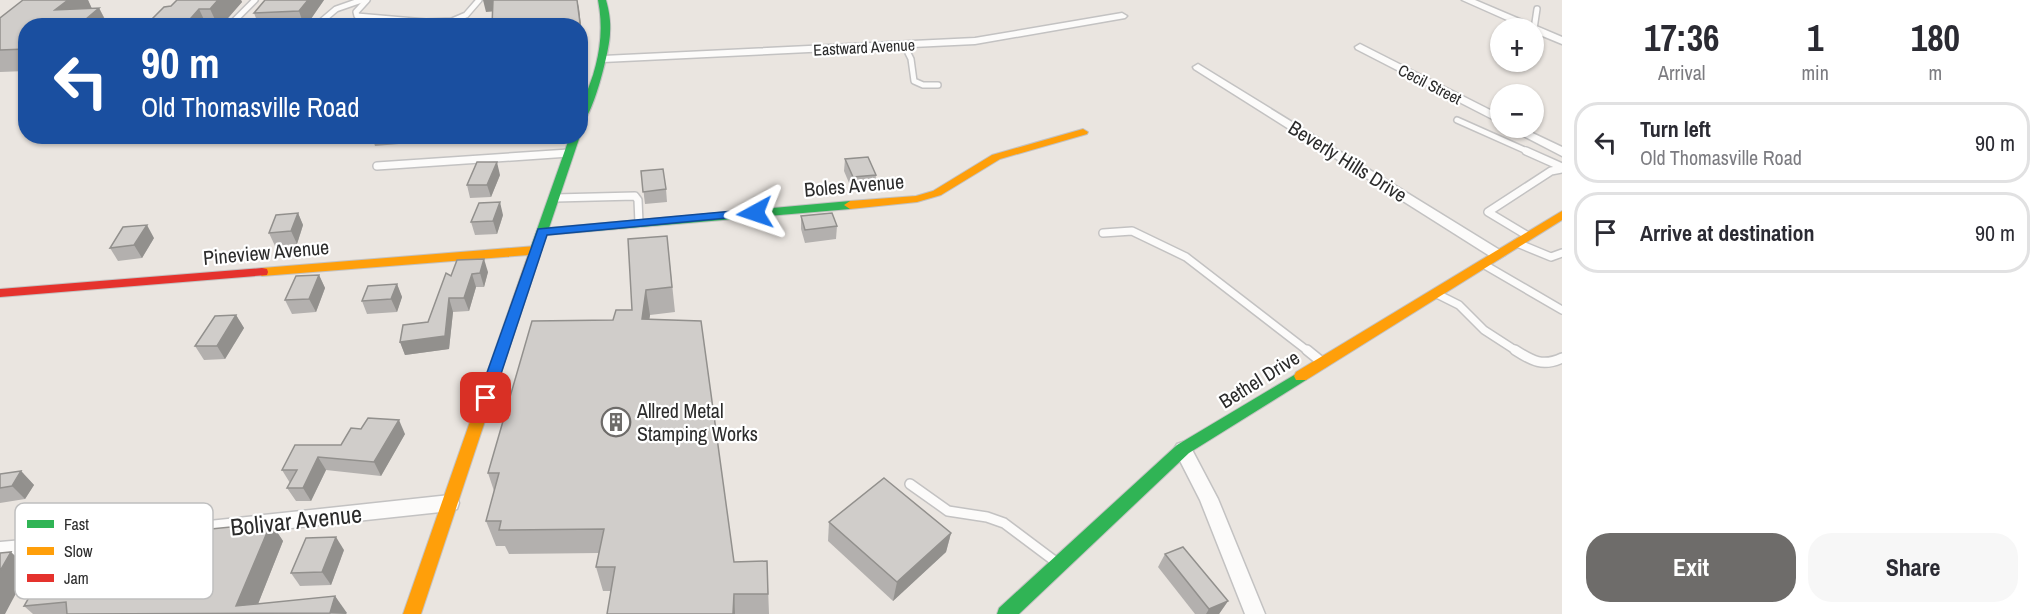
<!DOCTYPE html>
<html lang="en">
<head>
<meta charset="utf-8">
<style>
  body { margin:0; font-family:"Archivo Narrow",sans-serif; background:#f7f7f7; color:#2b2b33; height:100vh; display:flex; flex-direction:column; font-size:22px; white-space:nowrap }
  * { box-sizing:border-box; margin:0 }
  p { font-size:20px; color:#7c7c81 }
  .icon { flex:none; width:33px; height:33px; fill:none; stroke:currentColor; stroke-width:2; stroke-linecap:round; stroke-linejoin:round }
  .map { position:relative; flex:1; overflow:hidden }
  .sheet { display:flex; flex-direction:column; background:#fff; width:480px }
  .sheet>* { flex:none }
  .top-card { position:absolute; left:18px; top:18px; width:570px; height:126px; border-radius:24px; box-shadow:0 2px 4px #0004; background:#1a4fa0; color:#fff; overflow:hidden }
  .buttons { position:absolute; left:1490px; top:18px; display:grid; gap:12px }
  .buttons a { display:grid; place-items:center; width:54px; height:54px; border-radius:50%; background:#fff; box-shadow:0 2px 4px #0004; font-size:30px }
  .pin { position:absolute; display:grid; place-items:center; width:51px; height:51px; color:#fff; margin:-26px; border-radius:12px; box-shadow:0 3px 9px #0006 }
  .me { position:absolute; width:66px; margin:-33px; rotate:265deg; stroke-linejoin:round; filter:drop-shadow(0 0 4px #0008) }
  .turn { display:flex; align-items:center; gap:21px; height:126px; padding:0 24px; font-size:27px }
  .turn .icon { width:78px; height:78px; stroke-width:2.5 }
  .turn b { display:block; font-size:42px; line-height:51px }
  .eta { display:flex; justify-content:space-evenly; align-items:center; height:102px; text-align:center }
  .eta b { font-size:36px; font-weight:700; line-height:42px }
  .action { display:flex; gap:12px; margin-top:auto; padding:12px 24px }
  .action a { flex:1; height:69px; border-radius:24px; background:#6e6c6a; color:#fff; font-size:24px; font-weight:700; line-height:69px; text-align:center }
  .action a+a { background:#f7f7f7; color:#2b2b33 }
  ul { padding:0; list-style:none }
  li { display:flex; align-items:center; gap:18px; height:81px; margin:0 12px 9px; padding:0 12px; border:3px solid #e1e1e2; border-radius:24px }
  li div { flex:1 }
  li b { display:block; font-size:22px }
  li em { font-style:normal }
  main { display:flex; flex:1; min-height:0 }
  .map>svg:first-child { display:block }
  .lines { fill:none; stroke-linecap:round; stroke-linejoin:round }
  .lane-far2-casing { stroke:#c3c2c2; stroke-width:8 }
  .lane-far1-casing { stroke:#c3c2c2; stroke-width:10 }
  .lane-casing { stroke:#c3c2c2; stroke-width:12 }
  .street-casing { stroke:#c3c2c2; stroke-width:3 }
  .fast-casing { stroke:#c3c2c2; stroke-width:2 }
  .slow-casing { stroke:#c3c2c2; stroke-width:2 }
  .jam-casing { stroke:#c3c2c2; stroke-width:2 }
  .lane-far2 { stroke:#fcfbfa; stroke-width:5 }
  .lane-far1 { stroke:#fcfbfa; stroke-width:7 }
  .lane { stroke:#fcfbfa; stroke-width:9 }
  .street { fill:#fcfbfa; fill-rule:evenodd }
  .fast { fill:#30b455; fill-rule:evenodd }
  .slow { fill:#ff9f0a; fill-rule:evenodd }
  .jam { fill:#e5322d; fill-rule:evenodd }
  .wall { fill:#b3b0ae }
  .shaded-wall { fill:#92908d }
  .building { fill:#d0cdca; stroke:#92908d; stroke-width:1.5 }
  .route { fill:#1a73e8; stroke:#114b97; stroke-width:1.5 }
  .labels { text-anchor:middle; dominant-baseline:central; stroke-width:4.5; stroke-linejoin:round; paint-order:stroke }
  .far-street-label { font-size:16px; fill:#2b2b2b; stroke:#fff }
  .street-label { font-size:20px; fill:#2b2b2b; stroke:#fff }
  .poi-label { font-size:20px; fill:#2b2b2b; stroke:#fff; text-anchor:start }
  .near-street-label { font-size:24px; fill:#2b2b2b; stroke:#fff }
  .key { fill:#fff; stroke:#bfbfbf; stroke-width:1.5 }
  .key-label { font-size:16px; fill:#2b2b2b }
</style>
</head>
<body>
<main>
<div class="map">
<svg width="1562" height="614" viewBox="0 0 1562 614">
  <rect width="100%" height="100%" fill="#eae5e0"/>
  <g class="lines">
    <g class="lane-far2-casing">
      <g id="lane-far2">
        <polyline points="367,0 356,12 357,16 426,22 452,21 466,15 479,0"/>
        <polyline points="229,26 255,0"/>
        <polyline points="316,26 336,9 362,0"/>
        <polyline points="1534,29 1537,9"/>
        <polyline points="904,45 911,59 914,81 923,85 938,85"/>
        <polyline points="1457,120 1529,152"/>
      </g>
    </g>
    <g class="lane-far1-casing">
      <g id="lane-far1">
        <polyline points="1526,151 1562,167"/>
        <polyline points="377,166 569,153"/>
        <polyline points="555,198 635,196 638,200 639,223"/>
        <polyline points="1103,233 1132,231 1186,257 1309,352"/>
        <polyline points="1528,236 1488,212 1551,171 1562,169"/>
        <polyline points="1517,243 1551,257 1562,253"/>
        <polyline points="1483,264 1562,310"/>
        <polyline points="1437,294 1459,305 1484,330 1518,352"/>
      </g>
    </g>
    <g class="lane-casing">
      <g id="lane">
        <polyline points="1307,350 1323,363"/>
        <path d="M1515 350C1532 361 1543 367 1562 358"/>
        <polyline points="910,484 948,511 987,517 1004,523 1056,562"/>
      </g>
    </g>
    <g class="street-casing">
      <g id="street">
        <polygon points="1462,0 1475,0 1562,37 1562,44 1533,32 1533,28 1525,28"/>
        <polygon points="1122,13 1127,16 1125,18 975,44 603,62 598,59 603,56 975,38"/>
        <polygon points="1360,44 1500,115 1500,123 1356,49 1355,47"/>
        <polygon points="1198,64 1503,252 1505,255 1498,259 1493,258 1194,69 1193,67"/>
        <polygon points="1508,128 1522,128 1562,147 1562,156"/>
        <polygon points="1183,442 1189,444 1218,499 1265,614 1245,614 1200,500 1174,449 1177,444"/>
        <polygon points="450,495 457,497 459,503 457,509 450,511 190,539 183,537 180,531 183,525 190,523"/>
        <polygon points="80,535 87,537 90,543 87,549 80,551 0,560 0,542"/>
      </g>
    </g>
    <g class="fast-casing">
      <g id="fast">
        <path d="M598 0H606C609 11 611 21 610 33 610 49 593 118 580 125 580 106 587 93 593 75 601 49 603 26 598 0Z"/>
        <polygon points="570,136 580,136 549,228 850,201 856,205 850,209 547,235 538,258 530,258 528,255"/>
        <polygon points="1301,371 1306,372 1308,376 1306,380 1189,453 1019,614 997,614 999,608 1177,445"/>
      </g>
    </g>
    <g class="slow-casing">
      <g id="slow">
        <polygon points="1083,129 1088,132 1087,134 1000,159 941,195 917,202 850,209 844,205 850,201 916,196 933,191 992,155"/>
        <polygon points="1562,211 1562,220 1306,380 1296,380 1294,376 1296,372"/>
        <polygon points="536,246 542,250 539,253 540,255 421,614 403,614 528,255 262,276 256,272 262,268"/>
      </g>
    </g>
    <g class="jam-casing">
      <polygon id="jam" points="262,268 267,269 268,272 267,275 0,297 0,289"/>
    </g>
    <use href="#lane-far2" class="lane-far2"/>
    <use href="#lane-far1" class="lane-far1"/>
    <use href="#lane" class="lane"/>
    <use href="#street" class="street"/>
    <use href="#fast" class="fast"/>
    <use href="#slow" class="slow"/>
    <use href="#jam" class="jam"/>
  </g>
  <g class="wall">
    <polygon points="88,0 92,9 99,8 105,19 112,19 115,26 26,26 26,71 0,72 0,18"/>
    <polygon points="177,0 241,0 242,2 221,26 145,26 171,6"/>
    <polygon points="265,0 324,0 306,26 259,26 254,13"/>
    <polygon points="372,136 458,136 458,139 375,146"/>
    <polygon points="845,159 876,175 875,187 852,190 844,171"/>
    <polygon points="641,171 666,189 667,202 645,204"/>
    <polygon points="500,175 491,197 470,198 467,185"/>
    <polygon points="298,213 303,225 297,244 275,246 269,233"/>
    <polygon points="503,215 497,234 475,235 471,222"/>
    <polygon points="801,216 837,226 836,239 805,243 801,229"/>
    <polygon points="667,236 675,312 650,315 649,319 734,562 767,561 769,614 607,614 611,591 603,591 596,567 599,553 509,554 505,546 496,546 486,521 494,491 488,473 613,320 632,310"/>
    <polygon points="154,238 142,258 118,261 110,248"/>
    <polygon points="488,272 484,287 476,287 469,311 453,312 449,349 405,355 400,342 428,322 451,276"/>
    <polygon points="319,275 325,288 316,312 292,314 285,300"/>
    <polygon points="397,284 402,297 397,312 367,314 362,301"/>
    <polygon points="236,315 244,328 225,359 204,360 195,346"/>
    <polygon points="405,434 381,476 326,470 311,501 296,501 287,488 290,483 282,470 341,445"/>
    <polygon points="21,471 34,485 25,499 0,503 0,474"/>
    <polygon points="829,522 951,533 946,552 893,601 828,541"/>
    <polygon points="271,523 283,541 258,604 335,596 346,614 33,614 24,606"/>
    <polygon points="344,550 331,585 300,586 291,573"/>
    <polygon points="1165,554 1228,601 1219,614 1195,614 1158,567"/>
  </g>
  <g class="shaded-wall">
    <polygon points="68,0 88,0 92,9 55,10"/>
    <polygon points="218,0 241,0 242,2 221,26 218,26 210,9"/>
    <polygon points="308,0 324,0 306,26 304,26 299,11"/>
    <polygon points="483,0 496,0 498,11 486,12"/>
    <polygon points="577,0 579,8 583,43 580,43 580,26 551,26"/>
    <polygon points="99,8 107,24 112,19 115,26 88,26 85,20"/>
    <polygon points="199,9 207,26 184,26"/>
    <polygon points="497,162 500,175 491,197 487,185"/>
    <polygon points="500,202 503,215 497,234 493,221"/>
    <polygon points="298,213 303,225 297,244 291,231"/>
    <polygon points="147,225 154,238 142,258 134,245"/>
    <polygon points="484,259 488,272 484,287 480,273"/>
    <polygon points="472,274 476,287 469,311 464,298"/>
    <polygon points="319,275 325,288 316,312 309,299"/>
    <polygon points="397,284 402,297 397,312 391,299"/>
    <polygon points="646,290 650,315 646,344 642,319"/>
    <polygon points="449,298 453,312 449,349 405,355 400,342 445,336"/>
    <polygon points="236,315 244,328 225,359 217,346"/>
    <polygon points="399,420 405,434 381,476 374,462"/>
    <polygon points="318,457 326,470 311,501 303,488"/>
    <polygon points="21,471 34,485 25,499 12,486"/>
    <polygon points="271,523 283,541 254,614 236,606"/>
    <polygon points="951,533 946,552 893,601 897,582"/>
    <polygon points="336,537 344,550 331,585 322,572"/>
    <polygon points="11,552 29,569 5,614 0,614 0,571"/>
    <polygon points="734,594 735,614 733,614"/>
    <polygon points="335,596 347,613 346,614 330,613"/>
    <polygon points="1228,601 1219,614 1206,614 1209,609"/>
  </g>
  <g class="building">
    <polygon points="23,0 68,0 55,10 99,8 85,20 112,19 105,26 26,26 26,49 0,50 0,18"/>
    <polygon points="177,0 218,0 210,9 199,9 184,26 145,26 164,7 171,6"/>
    <polygon points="265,0 308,0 299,11 254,13"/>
    <polygon points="493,0 577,0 580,23 551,26 492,26"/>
    <polygon points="868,157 876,175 853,177 845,159"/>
    <polygon points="477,162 497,162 487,185 467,185"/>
    <polygon points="663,169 666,189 643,192 641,171"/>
    <polygon points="500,202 493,221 471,222 479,203"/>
    <polygon points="298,213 291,231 269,233 276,215"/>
    <polygon points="832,213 837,226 805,230 801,216"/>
    <polygon points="147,225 134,245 110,248 123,227"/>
    <polygon points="667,236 672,287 646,290 642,319 701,321 734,562 767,561 768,594 734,594 733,614 607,614 615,567 596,567 604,529 499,530 501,521 486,521 499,473 488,473 532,321 613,320 616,310 632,310 628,239"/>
    <polygon points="484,259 480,273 472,274 464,298 449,298 445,336 400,342 403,325 428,322 446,273 451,276 457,260"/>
    <polygon points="319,275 309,299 285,300 296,276"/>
    <polygon points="397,284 391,299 362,301 368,286"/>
    <polygon points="236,315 217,346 195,346 215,316"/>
    <polygon points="368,418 399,420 374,462 318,457 303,488 287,488 297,470 282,470 295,445 341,445 351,428 361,429"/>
    <polygon points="21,471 12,486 0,488 0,474"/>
    <polygon points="884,478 951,533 897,582 829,522"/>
    <polygon points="271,523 236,606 335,596 330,613 67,614 66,602 24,606 60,544"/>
    <polygon points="336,537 322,572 291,573 306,538"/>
    <polygon points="1183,547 1228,601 1209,609 1165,554"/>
    <polygon points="11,552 0,571 0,553"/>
  </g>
  <polygon class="route" points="755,209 761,213 759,215 547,235 493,398 491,402 480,402 478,398 538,229"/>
  <defs>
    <g id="building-ring" transform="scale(1.5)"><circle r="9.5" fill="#fff" stroke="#6e6c6a" stroke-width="1.5"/><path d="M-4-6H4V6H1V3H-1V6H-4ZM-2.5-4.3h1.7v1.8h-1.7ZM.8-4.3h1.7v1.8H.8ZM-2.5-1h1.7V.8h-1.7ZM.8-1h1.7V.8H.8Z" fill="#6e6c6a"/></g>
  </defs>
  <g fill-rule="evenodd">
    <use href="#building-ring" x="616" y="422"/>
  </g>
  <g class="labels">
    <g class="far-street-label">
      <text transform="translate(864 47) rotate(-3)">Eastward Avenue</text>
      <text transform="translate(1430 84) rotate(27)">Cecil Street</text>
    </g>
    <g class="street-label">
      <text transform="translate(1348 161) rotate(32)">Beverly Hills Drive</text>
      <text transform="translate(854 185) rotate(-5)">Boles Avenue</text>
      <text transform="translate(266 252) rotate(-5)">Pineview Avenue</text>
      <text transform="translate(1259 379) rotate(-32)">Bethel Drive</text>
    </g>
    <g class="poi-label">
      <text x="637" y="410">Allred Metal<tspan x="637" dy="23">Stamping Works</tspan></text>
    </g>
    <g class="near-street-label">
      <text transform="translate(296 520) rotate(-6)">Bolivar Avenue</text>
    </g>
  </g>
  <rect x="15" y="503" width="198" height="96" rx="9" class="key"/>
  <rect x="27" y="520" width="27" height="8" fill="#30b455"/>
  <rect x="27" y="547" width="27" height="8" fill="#ff9f0a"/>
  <rect x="27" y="574" width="27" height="8" fill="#e5322d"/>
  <g class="key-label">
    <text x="64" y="530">Fast</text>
    <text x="64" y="557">Slow</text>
    <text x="64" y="584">Jam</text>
  </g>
</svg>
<div class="buttons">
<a>+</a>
<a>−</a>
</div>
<div class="pin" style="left:486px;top:398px;background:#d93025"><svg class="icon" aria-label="arrive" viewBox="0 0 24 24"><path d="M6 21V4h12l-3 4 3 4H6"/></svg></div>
<svg class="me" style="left:755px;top:213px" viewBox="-20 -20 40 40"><path d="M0-17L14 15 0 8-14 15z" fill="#1a73e8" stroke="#fff" stroke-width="4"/></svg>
<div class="top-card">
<div class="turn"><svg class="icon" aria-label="left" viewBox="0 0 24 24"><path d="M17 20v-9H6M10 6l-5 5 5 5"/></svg><div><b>90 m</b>Old Thomasville Road</div></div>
</div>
</div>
<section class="sheet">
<div class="eta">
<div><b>17:36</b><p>Arrival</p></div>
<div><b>1</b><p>min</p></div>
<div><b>180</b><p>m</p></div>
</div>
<ul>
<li><svg class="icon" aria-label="left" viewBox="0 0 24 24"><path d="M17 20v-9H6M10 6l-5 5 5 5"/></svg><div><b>Turn left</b><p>Old Thomasville Road</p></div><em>90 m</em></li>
<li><svg class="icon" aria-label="arrive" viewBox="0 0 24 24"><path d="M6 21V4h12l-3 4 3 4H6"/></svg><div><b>Arrive at destination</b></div><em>90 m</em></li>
</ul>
<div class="action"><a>Exit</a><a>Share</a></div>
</section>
</main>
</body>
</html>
